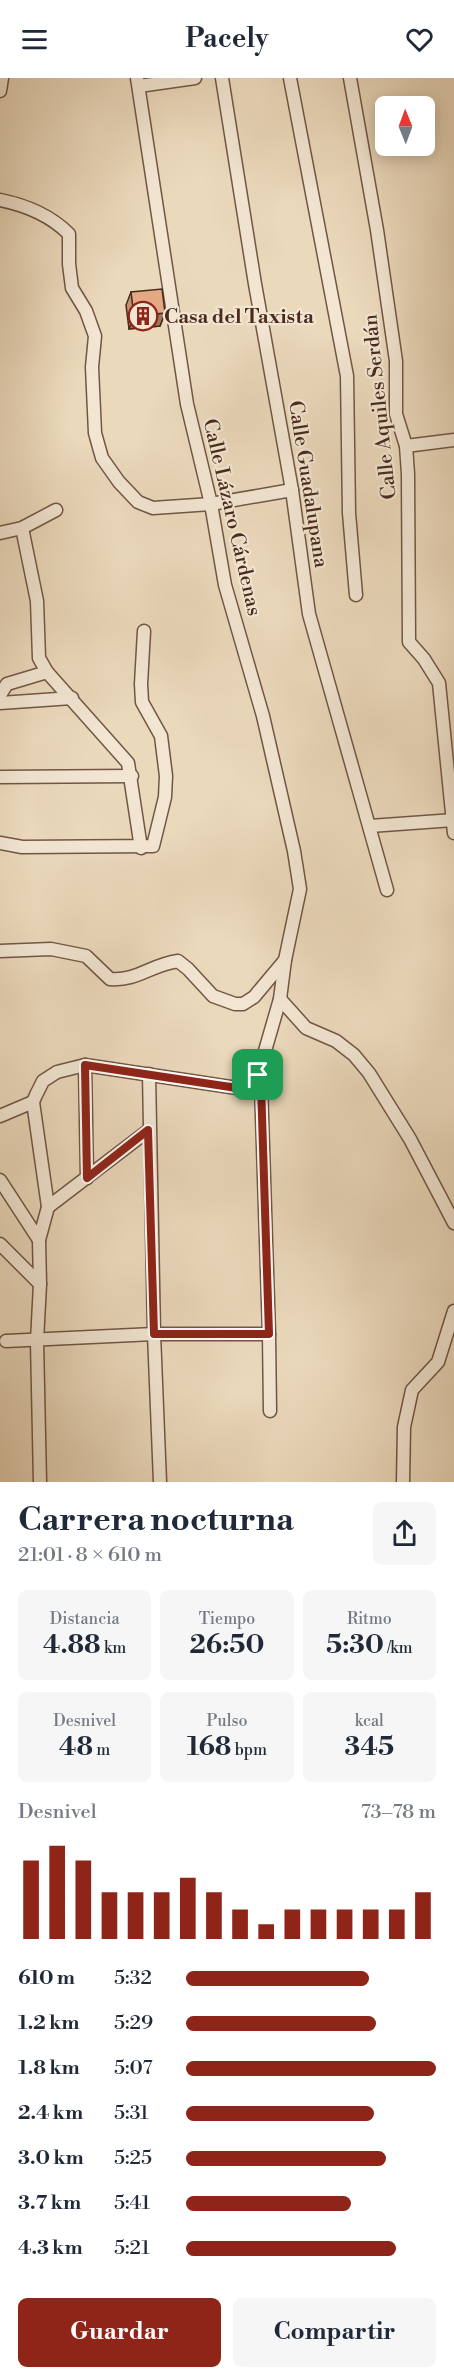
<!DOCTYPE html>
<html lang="es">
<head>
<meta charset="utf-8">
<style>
  :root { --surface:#fff; --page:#f6f6f7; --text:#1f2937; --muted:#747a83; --accent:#8f2418 }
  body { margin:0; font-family:"Libre Bodoni",serif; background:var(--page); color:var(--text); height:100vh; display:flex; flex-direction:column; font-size:22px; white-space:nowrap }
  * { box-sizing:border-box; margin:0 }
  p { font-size:20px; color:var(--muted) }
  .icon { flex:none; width:33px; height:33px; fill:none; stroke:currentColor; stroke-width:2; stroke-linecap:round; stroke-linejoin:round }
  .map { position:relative; height:1404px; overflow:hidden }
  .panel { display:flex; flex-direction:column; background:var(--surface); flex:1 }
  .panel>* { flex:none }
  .needle { width:39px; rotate:359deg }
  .buttons { position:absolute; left:375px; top:18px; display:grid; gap:12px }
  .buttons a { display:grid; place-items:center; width:60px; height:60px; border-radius:9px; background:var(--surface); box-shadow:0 3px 15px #0003; font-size:30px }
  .pin { position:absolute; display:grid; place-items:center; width:51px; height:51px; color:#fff; margin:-26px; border-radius:12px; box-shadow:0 3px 9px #0006 }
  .round { display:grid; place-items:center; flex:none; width:63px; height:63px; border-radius:9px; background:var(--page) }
  .overview { display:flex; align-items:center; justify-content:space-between; height:102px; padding:0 18px }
  h1 { font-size:33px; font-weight:700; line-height:45px }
  .stats { display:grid; grid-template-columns:repeat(3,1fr); gap:9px; height:102px; padding:6px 18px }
  .stats div { display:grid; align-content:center; border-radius:9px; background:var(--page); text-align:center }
  .stats b { font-size:26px; font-weight:700 }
  .stats small { font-size:16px; font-weight:400 }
  .stats p { font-size:16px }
  .chart { height:168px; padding:12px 18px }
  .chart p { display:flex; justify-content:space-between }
  .chart svg { width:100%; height:108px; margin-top:6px; stroke:var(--accent); stroke-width:6 }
  .button { display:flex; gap:12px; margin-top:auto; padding:12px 18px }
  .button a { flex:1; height:69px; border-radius:9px; background:var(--accent); color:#fff; font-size:24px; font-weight:700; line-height:69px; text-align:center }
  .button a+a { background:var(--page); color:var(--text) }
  ul { padding:0 18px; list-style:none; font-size:20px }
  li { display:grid; grid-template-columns:96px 72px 1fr; align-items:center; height:45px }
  li i { height:15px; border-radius:8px; background:var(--accent) }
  header { display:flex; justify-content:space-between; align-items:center; height:78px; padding:0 18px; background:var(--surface); font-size:27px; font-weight:700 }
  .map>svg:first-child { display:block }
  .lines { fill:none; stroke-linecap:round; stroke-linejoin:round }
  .minor-casing { stroke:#725645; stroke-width:15 }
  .minor { stroke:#f2e6d3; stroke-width:12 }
  .wall { fill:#c49172; stroke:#492a1d; stroke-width:1.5 }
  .shaded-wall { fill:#a0765c; stroke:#492a1d; stroke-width:1.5 }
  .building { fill:#e4a984; stroke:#492a1d; stroke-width:1.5 }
  .route-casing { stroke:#fff; stroke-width:12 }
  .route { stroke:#8f2418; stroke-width:8 }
  .labels { text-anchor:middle; stroke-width:4.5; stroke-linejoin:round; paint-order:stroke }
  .poi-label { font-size:20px; font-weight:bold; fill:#492a1d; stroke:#f2e6d3; text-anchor:start }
  .street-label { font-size:20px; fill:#492a1d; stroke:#f2e6d3 }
</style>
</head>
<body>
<header><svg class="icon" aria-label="menu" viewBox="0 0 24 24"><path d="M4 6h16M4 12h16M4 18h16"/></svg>Pacely<svg class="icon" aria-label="heart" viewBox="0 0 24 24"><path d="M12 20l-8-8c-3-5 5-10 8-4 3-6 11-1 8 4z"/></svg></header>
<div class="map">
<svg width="454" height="1404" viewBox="0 0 454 1404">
  <rect width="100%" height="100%" fill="#ebd9bc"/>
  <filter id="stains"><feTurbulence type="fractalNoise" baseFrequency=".00333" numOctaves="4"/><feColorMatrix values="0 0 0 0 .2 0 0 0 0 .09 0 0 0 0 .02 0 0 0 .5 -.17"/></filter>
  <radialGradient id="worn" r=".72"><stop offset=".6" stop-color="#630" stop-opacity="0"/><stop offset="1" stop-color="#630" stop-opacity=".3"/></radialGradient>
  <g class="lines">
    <!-- minor casing -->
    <g class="minor-casing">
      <g id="minor">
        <polyline points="137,0 187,326 211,426 225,507 263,638 294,773 300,811 285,882 280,921 258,997 261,1007 269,1256 270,1333"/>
        <polyline points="222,0 255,206 292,412 309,536 387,812"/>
        <polyline points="290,0 347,298 349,435 356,517"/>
        <polyline points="350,0 377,152 396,283 396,336 406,368 408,396 409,564 424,581 439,605 454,755"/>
        <polyline points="139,8 195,0"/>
        <polyline points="0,13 2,0"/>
        <path d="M 0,122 C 25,127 51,138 69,156 L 69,186 L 72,210 L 86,233 L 95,258 L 92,289 L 95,355 L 102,380 L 119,404 L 138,424 L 153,430 L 211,426 L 292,412"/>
        <polyline points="406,368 454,362"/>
        <polyline points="22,450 37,523 39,580 47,594"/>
        <polyline points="0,455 22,450 56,432"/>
        <polyline points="0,617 7,606 47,594 128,685 141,770"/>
        <polyline points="0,625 72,620"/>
        <polyline points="0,699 132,698"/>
        <polyline points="370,748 454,742"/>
        <polyline points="0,765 22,769 153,768 165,719 166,698 161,658 142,624 141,606 144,553"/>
        <path d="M 0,873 L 51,871 L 86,878 L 110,901 C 138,903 150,887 178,883 L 188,891 L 213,918 L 235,926 L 243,926 L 254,919 L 285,882"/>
        <polyline points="280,921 306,950 336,963 354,977 369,995 410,1061 454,1145"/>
        <polyline points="85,987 87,1100"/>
        <polyline points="149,996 154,1256 160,1404"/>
        <polyline points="0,1038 33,1024"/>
        <polyline points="0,1102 39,1162"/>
        <polyline points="48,1129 149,1052"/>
        <polyline points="0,1166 40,1206"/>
        <polyline points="6,1263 154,1256 269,1256"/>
        <polyline points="40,1404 37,1263 40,1206 39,1162 48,1129 33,1024 36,1017 43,1003 57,994 85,987 237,1010 250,1008 258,997"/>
        <polyline points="403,1404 404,1349 412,1312 438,1284 454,1233"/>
      </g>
    </g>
    <!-- minor -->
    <use href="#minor" class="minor"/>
  </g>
  <!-- wall -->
  <polygon class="wall" points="131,214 165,235 160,248 129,251 126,227"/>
  <!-- shaded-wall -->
  <polygon class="shaded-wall" points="165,235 160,248 129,251 134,238"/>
  <!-- building -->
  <polygon class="building" points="162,211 165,235 134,238 131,214"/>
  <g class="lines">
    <!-- route casing -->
    <g class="route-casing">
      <polygon id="route" points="85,987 237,1010 250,1008 258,997 261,1007 269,1256 154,1256 148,1052 87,1100"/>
    </g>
    <!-- route -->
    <use href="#route" class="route"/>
  </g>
  <!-- icons -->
  <defs>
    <g id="building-ring" transform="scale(1.5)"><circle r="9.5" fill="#f2e6d3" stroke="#8f2418" stroke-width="1.5"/><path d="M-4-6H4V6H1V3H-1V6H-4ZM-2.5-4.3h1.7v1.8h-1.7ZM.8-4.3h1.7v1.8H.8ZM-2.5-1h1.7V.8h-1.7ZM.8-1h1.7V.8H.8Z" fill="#8f2418"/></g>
  </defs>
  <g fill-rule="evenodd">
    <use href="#building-ring" x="143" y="238"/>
  </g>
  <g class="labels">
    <!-- poi labels -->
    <g class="poi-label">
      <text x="164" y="245">Casa del Taxista</text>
    </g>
    <!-- street labels -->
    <g class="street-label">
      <text transform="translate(379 329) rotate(-96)" y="7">Calle Aquiles Serdán</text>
      <text transform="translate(309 406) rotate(81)" y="7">Calle Guadalupana</text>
      <text transform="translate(233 439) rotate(77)" y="7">Calle Lázaro Cárdenas</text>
    </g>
  </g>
  <rect width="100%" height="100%" filter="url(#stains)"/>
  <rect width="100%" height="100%" fill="url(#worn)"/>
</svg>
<div class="buttons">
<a><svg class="needle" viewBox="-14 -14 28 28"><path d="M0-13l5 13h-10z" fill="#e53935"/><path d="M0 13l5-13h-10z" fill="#747a83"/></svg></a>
</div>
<div class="pin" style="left:258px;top:997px;background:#1e9e55"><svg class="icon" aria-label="arrive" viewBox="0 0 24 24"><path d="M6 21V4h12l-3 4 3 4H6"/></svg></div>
</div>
<section class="panel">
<div class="overview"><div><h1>Carrera nocturna</h1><p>21:01 · 8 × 610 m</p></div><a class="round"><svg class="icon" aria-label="share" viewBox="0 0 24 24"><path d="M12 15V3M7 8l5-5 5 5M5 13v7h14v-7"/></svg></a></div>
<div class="stats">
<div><p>Distancia</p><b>4.88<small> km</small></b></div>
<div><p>Tiempo</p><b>26:50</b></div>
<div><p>Ritmo</p><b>5:30<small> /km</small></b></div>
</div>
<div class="stats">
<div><p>Desnivel</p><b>48<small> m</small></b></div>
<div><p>Pulso</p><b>168<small> bpm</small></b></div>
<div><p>kcal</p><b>345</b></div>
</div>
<div class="chart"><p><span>Desnivel</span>73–78 m</p>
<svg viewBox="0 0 160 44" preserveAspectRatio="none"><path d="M5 44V12M15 44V6M25 44V12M35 44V25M45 44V25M55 44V25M65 44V19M75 44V25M85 44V32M95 44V38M105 44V32M115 44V32M125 44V32M135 44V32M145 44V32M155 44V25"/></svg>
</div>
<ul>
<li><b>610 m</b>5:32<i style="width:73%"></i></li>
<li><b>1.2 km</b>5:29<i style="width:76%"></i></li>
<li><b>1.8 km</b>5:07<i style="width:100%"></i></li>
<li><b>2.4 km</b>5:31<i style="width:75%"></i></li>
<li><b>3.0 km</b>5:25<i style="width:80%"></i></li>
<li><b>3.7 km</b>5:41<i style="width:66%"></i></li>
<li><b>4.3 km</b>5:21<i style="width:84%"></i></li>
</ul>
<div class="button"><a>Guardar</a><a>Compartir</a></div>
</section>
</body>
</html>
